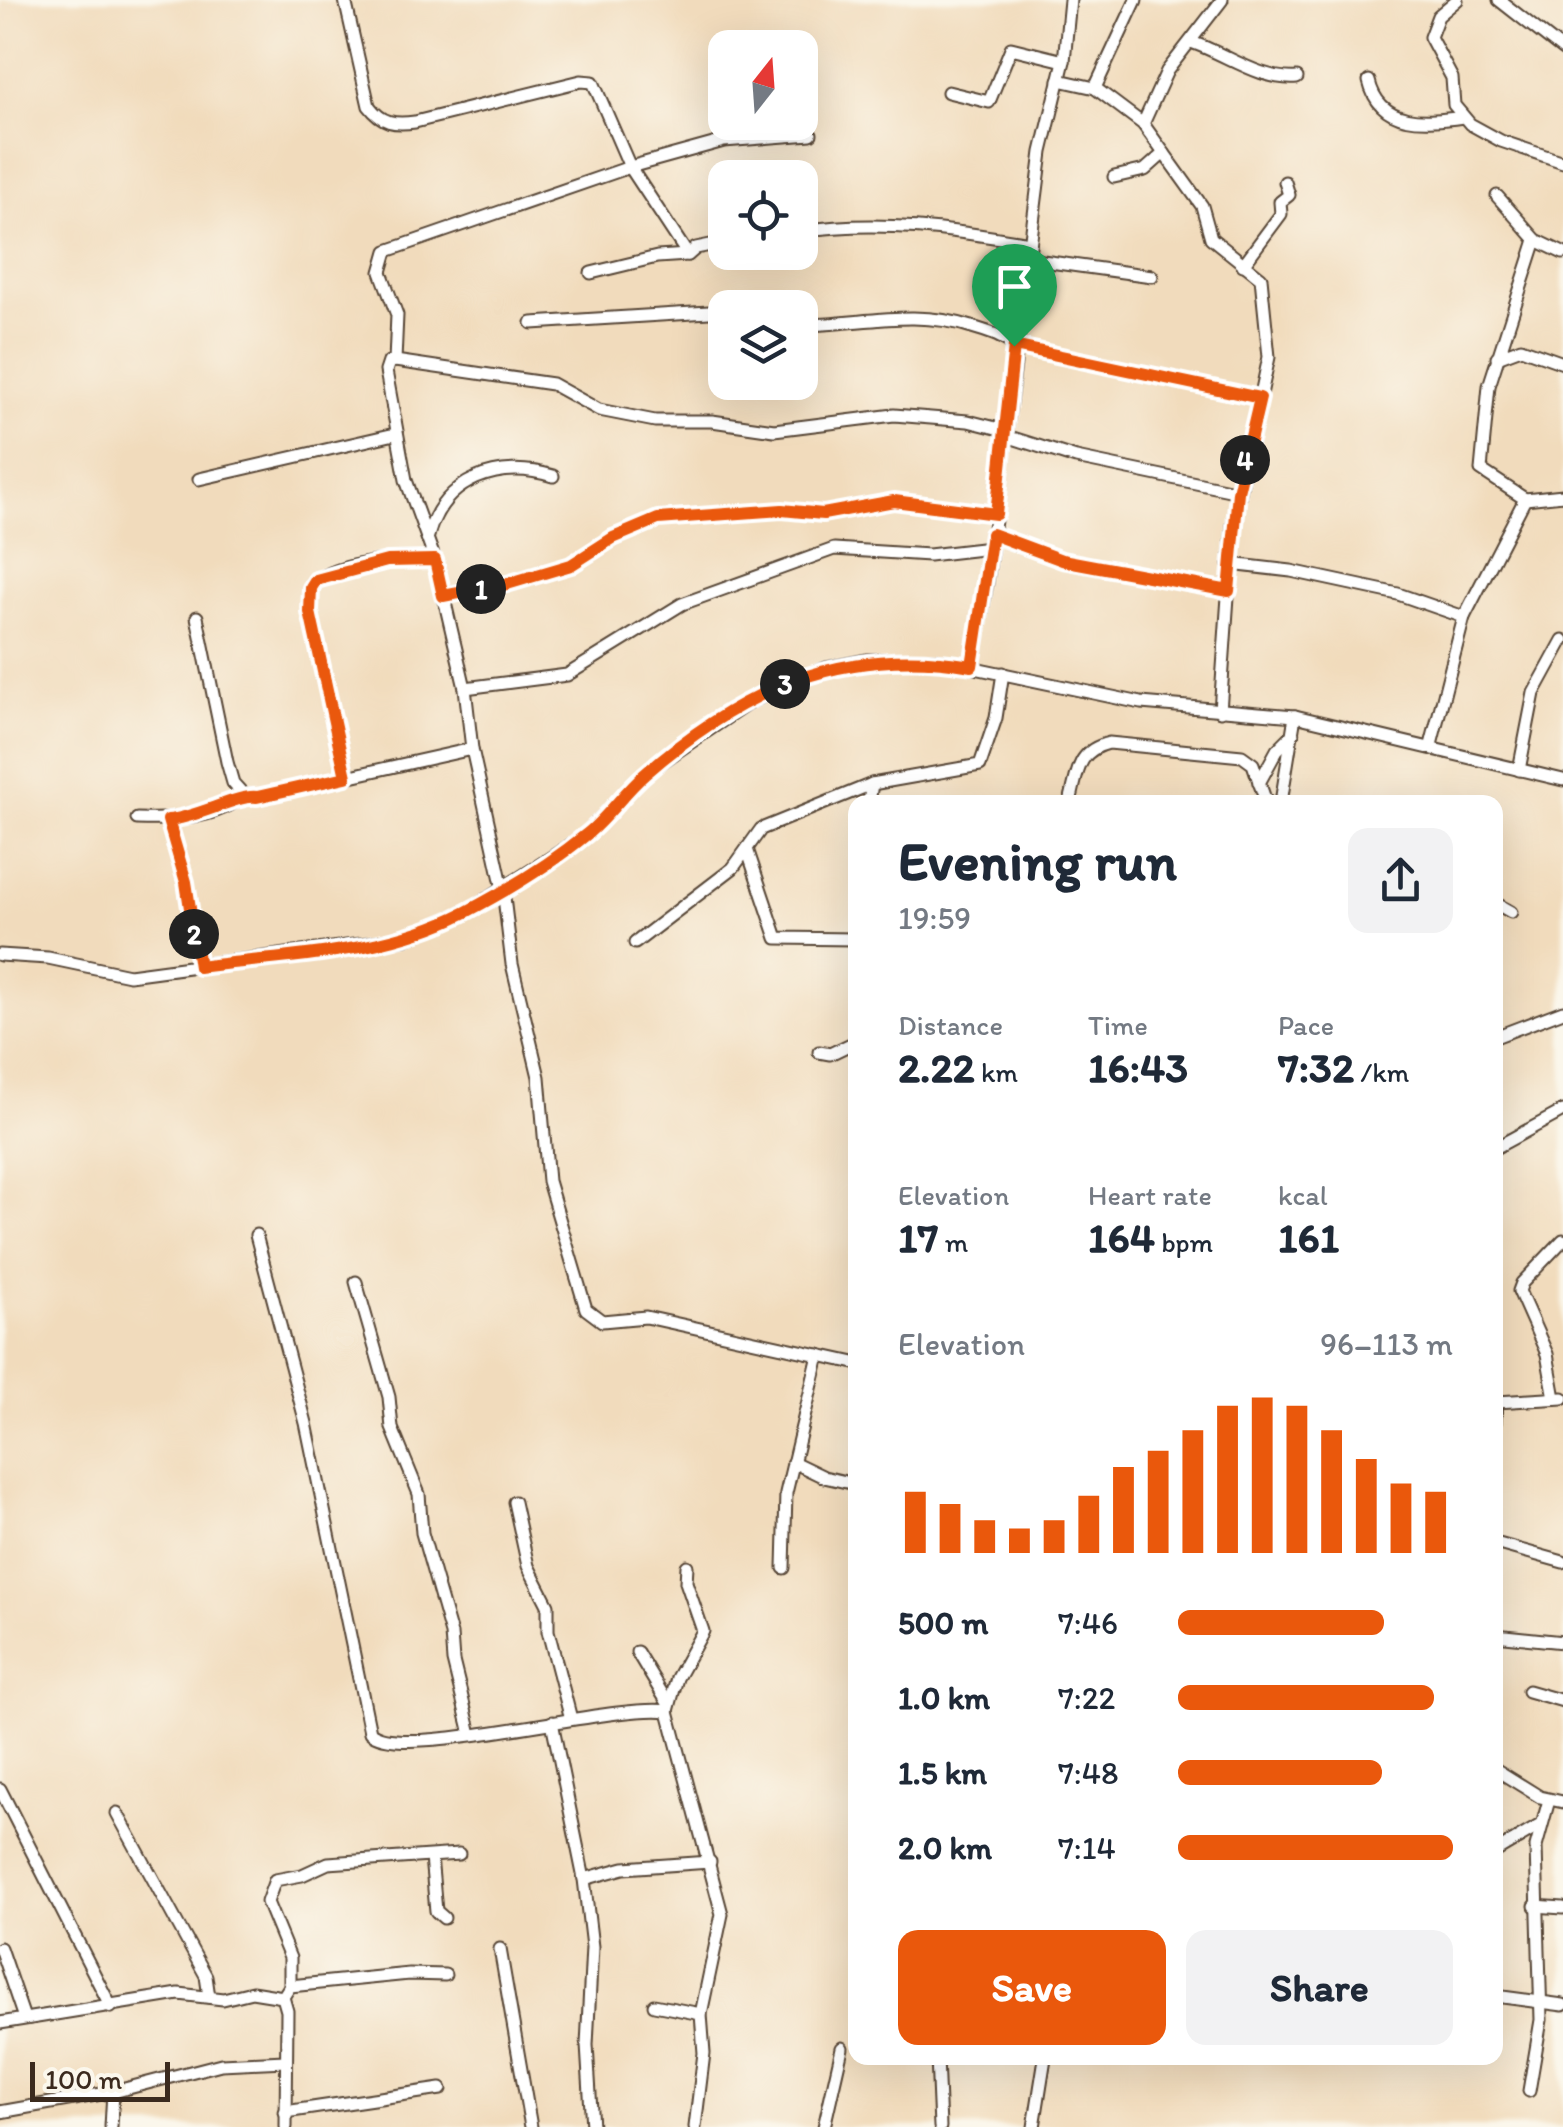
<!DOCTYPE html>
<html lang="en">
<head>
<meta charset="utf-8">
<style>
  :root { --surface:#fff; --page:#f2f2f3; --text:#1f2937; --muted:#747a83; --accent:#ea580c }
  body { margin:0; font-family:Itim,sans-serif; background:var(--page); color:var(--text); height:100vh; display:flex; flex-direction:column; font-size:38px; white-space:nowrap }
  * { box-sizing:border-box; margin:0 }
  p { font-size:32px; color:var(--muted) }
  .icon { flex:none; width:55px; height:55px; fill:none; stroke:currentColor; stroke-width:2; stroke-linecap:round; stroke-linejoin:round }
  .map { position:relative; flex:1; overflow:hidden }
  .side { position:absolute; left:848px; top:795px; width:655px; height:1270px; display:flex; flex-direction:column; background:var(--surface); border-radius:20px; box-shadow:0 10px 40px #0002 }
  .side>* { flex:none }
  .needle { width:65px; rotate:17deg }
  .tools { position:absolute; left:708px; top:30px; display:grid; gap:20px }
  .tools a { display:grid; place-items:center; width:110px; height:110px; border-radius:20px; background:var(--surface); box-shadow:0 10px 40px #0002; font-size:50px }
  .scale { position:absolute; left:30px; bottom:25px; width:140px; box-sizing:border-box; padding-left:10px; border:5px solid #3b2a1e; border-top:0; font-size:28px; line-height:35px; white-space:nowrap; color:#3b2a1e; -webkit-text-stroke:8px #fbf7ec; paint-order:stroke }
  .pin { position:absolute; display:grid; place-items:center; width:85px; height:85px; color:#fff; margin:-102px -42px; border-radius:50% 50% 50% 0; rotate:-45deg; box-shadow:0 0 10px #0007 }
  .pin .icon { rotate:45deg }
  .km { position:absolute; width:50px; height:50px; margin:-25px; border-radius:50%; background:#222; color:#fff; font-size:28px; line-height:50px; text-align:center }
  .round { display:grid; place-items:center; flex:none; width:105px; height:105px; border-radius:20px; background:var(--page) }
  .overview { display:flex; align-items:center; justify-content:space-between; height:170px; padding:0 50px }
  h1 { font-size:55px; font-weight:800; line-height:75px }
  .metrics { display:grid; grid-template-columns:repeat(3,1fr); gap:15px; height:170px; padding:10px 50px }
  .metrics div { display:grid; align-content:center }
  .metrics b { font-size:42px; font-weight:800 }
  .metrics small { font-size:28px; font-weight:400 }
  .metrics p { font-size:28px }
  .chart { height:280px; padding:20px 50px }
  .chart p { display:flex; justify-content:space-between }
  .chart svg { width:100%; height:180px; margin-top:10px; stroke:var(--accent); stroke-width:6 }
  .cta { display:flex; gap:20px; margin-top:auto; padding:20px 50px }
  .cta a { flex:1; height:115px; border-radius:20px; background:var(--accent); color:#fff; font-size:40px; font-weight:800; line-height:115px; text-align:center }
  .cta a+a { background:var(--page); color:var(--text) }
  ul { padding:0 50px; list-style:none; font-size:32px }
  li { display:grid; grid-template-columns:160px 120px 1fr; align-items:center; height:75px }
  li i { height:25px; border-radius:12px; background:var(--accent) }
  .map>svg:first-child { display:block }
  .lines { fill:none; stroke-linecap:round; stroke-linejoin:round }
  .minor-casing { stroke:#564536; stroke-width:15 }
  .minor { stroke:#fff; stroke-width:11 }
  .route-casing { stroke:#fff; stroke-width:20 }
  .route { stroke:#ea580c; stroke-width:12 }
</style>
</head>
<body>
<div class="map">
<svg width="1563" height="2127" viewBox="0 0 1563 2127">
  <rect width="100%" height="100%" fill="#fbf7ec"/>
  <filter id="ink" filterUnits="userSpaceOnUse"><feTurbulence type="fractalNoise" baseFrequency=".01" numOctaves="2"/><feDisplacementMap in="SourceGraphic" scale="20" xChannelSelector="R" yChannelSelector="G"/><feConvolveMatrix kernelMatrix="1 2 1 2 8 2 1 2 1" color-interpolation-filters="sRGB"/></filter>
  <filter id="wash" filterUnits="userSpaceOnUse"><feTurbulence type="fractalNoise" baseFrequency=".0048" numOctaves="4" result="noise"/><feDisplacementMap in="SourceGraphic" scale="40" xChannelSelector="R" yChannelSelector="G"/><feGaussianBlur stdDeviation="2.25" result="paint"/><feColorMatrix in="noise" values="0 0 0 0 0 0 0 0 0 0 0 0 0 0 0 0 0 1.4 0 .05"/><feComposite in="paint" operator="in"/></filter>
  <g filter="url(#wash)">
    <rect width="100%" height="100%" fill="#f1dbbc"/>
  </g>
  <g filter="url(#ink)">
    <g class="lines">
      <!-- minor casing -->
      <g class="minor-casing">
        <g id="minor">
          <path d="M 345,0 L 369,106 C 382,123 394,125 415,122 L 581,81 L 593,82 L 630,167 L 688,255"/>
          <polyline points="1457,0 1438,16 1430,37 1452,78 1454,105 1470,124 1501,141 1563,162"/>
          <polyline points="1499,0 1563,50"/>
          <path d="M 1191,42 C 1225,53 1260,81 1297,78"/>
          <polyline points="1059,80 1095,88 1143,124 1202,206 1211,238 1261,278 1269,357 1233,525 1220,711"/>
          <path d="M 1369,81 C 1380,128 1427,122 1463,117"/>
          <polyline points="1095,88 1136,0"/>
          <polyline points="948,92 989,102 1011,48 1064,61"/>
          <polyline points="1143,124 1167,71 1222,0"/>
          <polyline points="811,134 724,141 630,167 387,251 381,272 397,315 395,361 389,362 386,371 406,480 435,560 465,688 472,749 503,889 512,964 539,1077 548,1181 586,1309 602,1321 646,1317 855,1363"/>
          <polyline points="1114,177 1145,170 1164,153"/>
          <polyline points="1497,196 1536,240 1563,253"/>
          <path d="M 800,231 C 880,219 952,230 1030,243"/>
          <polyline points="1536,240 1489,386 1481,470 1525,499 1563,495"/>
          <polyline points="1028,259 1152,276"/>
          <polyline points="1243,265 1281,214 1280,202 1289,195 1285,182"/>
          <polyline points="591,273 657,257 688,255 696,248 725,242"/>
          <polyline points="532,323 725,311"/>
          <path d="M 800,325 C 861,325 911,308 972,327 C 988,332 1001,335 1014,346 L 1260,398"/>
          <polyline points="1497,357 1521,348 1563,363"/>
          <polyline points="395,361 552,384 599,410 655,421 712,421 774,430 894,415 968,421 1004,430"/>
          <polyline points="1003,435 1076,458 1239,492"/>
          <polyline points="199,479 395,434"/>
          <polyline points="991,535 1062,560 1229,591"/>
          <path d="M 428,536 C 443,479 499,459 553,476"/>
          <polyline points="1230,564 1291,571 1398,594 1464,617"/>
          <polyline points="443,596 507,584 571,565 613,538 658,519 782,510 823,514 894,501 995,514"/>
          <polyline points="197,617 227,762 233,783 244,795"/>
          <polyline points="972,666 987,583 1042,152 1064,61 1070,0"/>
          <polyline points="465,688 567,675 682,604 834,549 929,555 990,548"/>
          <polyline points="1431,745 1464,617 1525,499"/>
          <polyline points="1519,770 1534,693 1563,640"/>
          <path d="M 346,777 L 310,613 L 311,587 C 331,561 404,558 435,560"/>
          <polyline points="1259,783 1277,750 1293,734"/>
          <polyline points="869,802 872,784"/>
          <path d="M 1070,802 C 1078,773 1076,751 1109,743 L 1242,756 L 1253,764 L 1266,802"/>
          <polyline points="1281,802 1295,716"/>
          <path d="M 137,819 C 173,820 216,820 244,795 L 257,797 L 472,749"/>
          <polyline points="168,819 186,882 199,967"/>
          <polyline points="748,852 777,938 855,939"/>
          <polyline points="1495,903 1511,912"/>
          <polyline points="635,943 733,868 761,829 872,784 980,765 996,718 1003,673"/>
          <polyline points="0,955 48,958 129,975 406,938 469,910 583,837 647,772 750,702 826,668 866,660 937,660 1141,703 1295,716 1563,780"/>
          <polyline points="1495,1037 1563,1011"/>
          <polyline points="819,1052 830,1054 855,1042"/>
          <polyline points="1495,1148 1563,1111"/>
          <path d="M 256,1235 L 306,1423 L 370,1732 C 401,1762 610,1703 668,1711"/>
          <polyline points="356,1282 389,1397 392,1428 419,1494 422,1533 451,1634 453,1661 471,1734"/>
          <polyline points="1555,1398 1547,1354 1519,1291 1522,1283 1563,1240"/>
          <polyline points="1497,1402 1563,1398"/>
          <polyline points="1495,1423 1496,1399"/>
          <polyline points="793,1462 824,1477 855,1484"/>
          <polyline points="514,1502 528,1566 548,1605 548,1631 571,1719"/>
          <polyline points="1495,1543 1563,1562"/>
          <polyline points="687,1566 686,1582 703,1631 677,1678 668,1711 722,1914 701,2014 704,2053 695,2127"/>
          <polyline points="784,1568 786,1493 819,1355"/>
          <polyline points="1495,1635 1563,1642"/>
          <polyline points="637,1652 669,1705"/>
          <polyline points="1528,1691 1563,1701"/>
          <polyline points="552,1722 584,1879"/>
          <polyline points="1495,1769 1540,1797 1563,1802"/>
          <polyline points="0,1789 111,2007"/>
          <polyline points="117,1813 206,1976 209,1997"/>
          <polyline points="1495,1852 1539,1826"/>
          <polyline points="431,1857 436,1911 444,1918"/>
          <polyline points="1535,1906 1563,1908"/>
          <polyline points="0,1948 24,2018"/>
          <polyline points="500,1949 531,2127"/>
          <polyline points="290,1986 409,1974 445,1975"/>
          <polyline points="1495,1996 1563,2005"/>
          <polyline points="283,1997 290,1986 290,1958 267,1902 275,1880 302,1875 328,1863 459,1854"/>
          <polyline points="654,2005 701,2014"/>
          <polyline points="0,2023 179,1994 223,1999 252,1992 283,1997 287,2011 286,2127"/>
          <polyline points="937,2058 940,2127"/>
          <polyline points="1529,2091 1541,2020 1536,1847 1549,1800"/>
          <polyline points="0,2112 113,2092 221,2064 285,2061"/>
          <polyline points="285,2112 441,2089"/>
          <polyline points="111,2127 113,2092"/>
          <polyline points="592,2127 587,2045 592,1947 584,1879 624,1868 710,1862"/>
          <polyline points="824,2127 842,2048"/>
          <polyline points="1034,2127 1045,2058"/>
        </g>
      </g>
      <!-- minor -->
      <use href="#minor" class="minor"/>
    </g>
  </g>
  <g class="lines" filter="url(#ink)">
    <!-- route casing -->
    <g class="route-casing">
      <path id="route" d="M 1014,346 L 1260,398 L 1238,492 L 1229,591 L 1062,560 L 992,534 L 972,666 C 843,644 742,689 645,774 C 624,792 609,816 587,834 C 552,863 506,891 466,912 C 383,955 290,955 199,967 L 186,882 L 168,820 C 197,818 238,794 257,797 L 346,777 L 310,612 L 311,588 L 316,580 L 387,561 L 435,560 L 443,596 L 507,584 L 571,565 L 613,538 L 658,519 L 782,510 L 823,514 L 894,501 L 996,514 Z"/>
    </g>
    <!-- route -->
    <use href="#route" class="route"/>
  </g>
</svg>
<div class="tools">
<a><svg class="needle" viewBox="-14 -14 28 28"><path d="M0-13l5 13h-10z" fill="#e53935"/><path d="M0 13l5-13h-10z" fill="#747a83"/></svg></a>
<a><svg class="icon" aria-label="locate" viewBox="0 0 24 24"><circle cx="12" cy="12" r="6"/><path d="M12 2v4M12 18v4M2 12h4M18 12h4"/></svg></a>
<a><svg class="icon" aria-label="layers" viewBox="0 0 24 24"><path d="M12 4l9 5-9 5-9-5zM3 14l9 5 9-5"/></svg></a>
</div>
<div class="scale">100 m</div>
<div class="pin" style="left:1014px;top:346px;background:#1e9e55"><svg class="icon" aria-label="arrive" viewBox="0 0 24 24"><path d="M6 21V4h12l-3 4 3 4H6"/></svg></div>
<b class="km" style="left:481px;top:589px">1</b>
<b class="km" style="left:194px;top:934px">2</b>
<b class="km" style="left:785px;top:684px">3</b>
<b class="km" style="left:1245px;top:460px">4</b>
<section class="side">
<div class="overview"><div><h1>Evening run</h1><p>19:59</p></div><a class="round"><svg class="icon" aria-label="share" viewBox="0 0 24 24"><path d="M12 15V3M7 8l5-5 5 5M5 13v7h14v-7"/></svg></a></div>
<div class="metrics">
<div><p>Distance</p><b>2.22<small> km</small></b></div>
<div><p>Time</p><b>16:43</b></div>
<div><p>Pace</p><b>7:32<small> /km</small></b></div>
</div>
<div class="metrics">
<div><p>Elevation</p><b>17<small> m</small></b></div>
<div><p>Heart rate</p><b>164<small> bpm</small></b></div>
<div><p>kcal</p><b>161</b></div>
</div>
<div class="chart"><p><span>Elevation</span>96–113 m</p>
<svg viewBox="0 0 160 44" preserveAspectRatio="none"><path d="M5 44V29M15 44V32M25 44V36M35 44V38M45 44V36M55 44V30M65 44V23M75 44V19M85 44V14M95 44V8M105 44V6M115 44V8M125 44V14M135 44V21M145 44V27M155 44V29"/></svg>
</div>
<ul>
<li><b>500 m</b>7:46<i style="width:75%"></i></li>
<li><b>1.0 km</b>7:22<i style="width:93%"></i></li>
<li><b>1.5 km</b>7:48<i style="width:74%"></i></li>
<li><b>2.0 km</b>7:14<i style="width:100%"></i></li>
</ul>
<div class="cta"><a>Save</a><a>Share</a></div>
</section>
</div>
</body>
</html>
